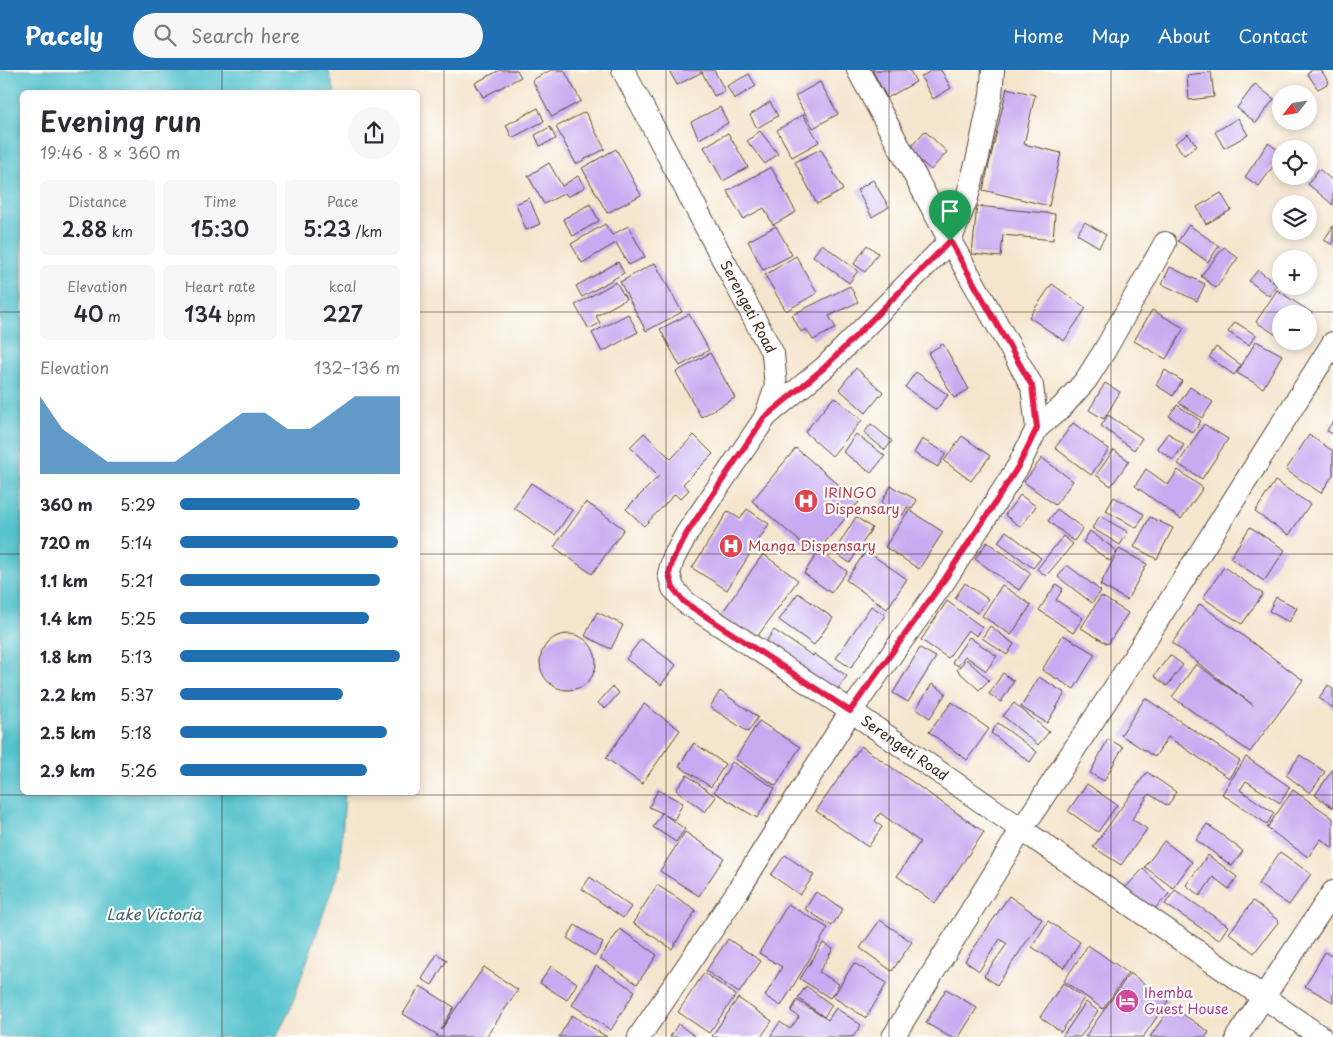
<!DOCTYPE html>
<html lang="en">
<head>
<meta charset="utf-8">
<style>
  :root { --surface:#fff; --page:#f7f7f7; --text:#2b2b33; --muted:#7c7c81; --accent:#1f6fb2 }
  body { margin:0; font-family:"Playpen Sans",sans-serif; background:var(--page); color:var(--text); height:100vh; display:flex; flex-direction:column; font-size:19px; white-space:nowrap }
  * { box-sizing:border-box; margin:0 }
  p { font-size:16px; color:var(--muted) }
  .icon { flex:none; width:28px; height:28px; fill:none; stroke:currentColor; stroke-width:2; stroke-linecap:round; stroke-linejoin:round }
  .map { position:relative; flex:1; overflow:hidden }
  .side { position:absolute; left:20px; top:20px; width:400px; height:705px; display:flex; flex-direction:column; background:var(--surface); border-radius:8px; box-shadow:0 2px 8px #0003 }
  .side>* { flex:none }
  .needle { width:32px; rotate:240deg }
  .buttons { position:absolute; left:1272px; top:15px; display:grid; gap:10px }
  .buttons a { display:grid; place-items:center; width:45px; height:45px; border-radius:50%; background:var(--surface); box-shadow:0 2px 8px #0003; font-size:25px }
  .pin { position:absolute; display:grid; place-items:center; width:42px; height:42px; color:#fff; margin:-51px -21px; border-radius:50% 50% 50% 0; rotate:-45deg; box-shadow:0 0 5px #0007 }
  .pin .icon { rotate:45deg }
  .round { display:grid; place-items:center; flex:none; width:52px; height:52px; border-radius:26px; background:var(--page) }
  .overview { display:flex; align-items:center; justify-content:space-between; height:85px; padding:0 20px }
  h1 { font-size:28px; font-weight:600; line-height:38px }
  .figures { display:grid; grid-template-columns:repeat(3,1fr); gap:8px; height:85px; padding:5px 20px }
  .figures div { display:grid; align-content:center; border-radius:8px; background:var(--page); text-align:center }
  .figures b { font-size:21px; font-weight:600 }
  .figures small { font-size:14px; font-weight:400 }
  .figures p { font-size:14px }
  .chart { height:140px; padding:10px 20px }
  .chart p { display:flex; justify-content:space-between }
  .chart svg { width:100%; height:90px; margin-top:5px; fill:var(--accent); opacity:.7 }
  ul { padding:0 20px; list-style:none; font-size:16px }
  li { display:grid; grid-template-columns:80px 60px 1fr; align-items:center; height:38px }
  li i { height:12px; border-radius:6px; background:var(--accent) }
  header { display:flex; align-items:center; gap:30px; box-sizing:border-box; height:70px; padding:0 25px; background:var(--accent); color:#fff }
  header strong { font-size:24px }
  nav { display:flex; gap:28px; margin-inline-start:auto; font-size:18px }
  .search { width:350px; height:45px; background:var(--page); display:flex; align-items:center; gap:12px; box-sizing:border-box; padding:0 18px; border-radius:28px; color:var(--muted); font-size:19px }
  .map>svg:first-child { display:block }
  .water { fill:#56c3cd; stroke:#487676 }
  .building { fill:#c7aaf0 }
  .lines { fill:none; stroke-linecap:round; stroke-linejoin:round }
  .minor-casing { stroke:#574638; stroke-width:24 }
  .minor { stroke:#fff; stroke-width:22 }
  .route-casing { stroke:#fff; stroke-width:10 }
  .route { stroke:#e11d48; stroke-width:6 }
  .grid { fill:none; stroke:#3b2a1e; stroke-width:1; stroke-opacity:0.55 }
  .labels { text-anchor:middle; stroke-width:4.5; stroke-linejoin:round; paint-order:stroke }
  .street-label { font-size:14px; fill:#3b2a1e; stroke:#fff }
  .health-label { font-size:14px; fill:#be3a42; stroke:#fff; text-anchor:start }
  .hotel-label { font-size:14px; fill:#b23c85; stroke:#fff; text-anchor:start }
  .water-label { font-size:15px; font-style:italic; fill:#44605b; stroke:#fff }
</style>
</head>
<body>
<header>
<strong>Pacely</strong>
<div class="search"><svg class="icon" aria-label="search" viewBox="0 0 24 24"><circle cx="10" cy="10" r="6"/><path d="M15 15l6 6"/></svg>Search here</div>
<nav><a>Home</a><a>Map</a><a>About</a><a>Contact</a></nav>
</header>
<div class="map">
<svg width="1333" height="967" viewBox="0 0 1333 967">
  <rect width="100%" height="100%" fill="#fff"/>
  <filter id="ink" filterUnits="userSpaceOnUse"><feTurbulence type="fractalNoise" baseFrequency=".02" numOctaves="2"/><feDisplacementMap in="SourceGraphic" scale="10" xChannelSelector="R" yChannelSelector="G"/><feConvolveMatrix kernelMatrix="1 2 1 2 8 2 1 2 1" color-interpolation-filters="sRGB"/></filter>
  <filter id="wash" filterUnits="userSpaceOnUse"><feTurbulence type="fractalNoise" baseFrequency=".0096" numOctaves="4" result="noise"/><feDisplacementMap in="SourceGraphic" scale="20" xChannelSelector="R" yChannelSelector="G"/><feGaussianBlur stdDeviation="1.12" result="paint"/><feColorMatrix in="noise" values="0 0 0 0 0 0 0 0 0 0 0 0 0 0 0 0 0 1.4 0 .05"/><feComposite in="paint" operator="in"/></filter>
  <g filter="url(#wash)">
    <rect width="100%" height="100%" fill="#f4e5cd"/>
    <!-- water -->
    <polygon class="water" points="0,0 328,0 335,22 22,22 22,722 345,723 340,796 290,940 276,967 0,967"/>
    <g id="blocks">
      <!-- building -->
      <g class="building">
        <polygon points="500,0 517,0 521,7 483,27 475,13"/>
        <polygon points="551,0 564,0 581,31 552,47 532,10"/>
        <polygon points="669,0 714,0 725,21 714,26 702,2 677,15"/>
        <polygon points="872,0 910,0 916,12 887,28"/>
        <polygon points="932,0 941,0 951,18 933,29 921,7"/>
        <polygon points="1312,0 1321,0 1329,13 1318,19 1307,3"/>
        <polygon points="1211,2 1214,27 1189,30 1187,5"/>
        <polygon points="749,4 756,16 734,29 727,16"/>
        <polygon points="820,12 838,44 813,58 795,26"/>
        <polygon points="1255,14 1274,29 1256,53 1237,38"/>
        <polygon points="1007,18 1035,25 1024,74 1061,83 1049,136 983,120"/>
        <polygon points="770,32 778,46 757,58 750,45"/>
        <polygon points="720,37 728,53 699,69 691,52"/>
        <polygon points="538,38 544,51 512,68 506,55"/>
        <polygon points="585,42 605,79 576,94 556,57"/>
        <polygon points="803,45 819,72 792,87 777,60"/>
        <polygon points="1238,48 1248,65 1224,78 1215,62"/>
        <polygon points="550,57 556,69 540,76 535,65"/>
        <polygon points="760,61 778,84 765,94 747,71"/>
        <polygon points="925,61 947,82 931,100 908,80"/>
        <polygon points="728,63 748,97 723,111 704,77"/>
        <polygon points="1188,64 1197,76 1184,85 1175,73"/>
        <polygon points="1268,73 1281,82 1281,100 1274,95 1259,116 1245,107"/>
        <polygon points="616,79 641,125 607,143 582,98"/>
        <polygon points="821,79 843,120 817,134 795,92"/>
        <polygon points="549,93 562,116 578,106 585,117 568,127 565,123 544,134 528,106"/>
        <polygon points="771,97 796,142 773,155 764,138 743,149 727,121"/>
        <polygon points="1319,99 1333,111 1333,135 1308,114"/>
        <polygon points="873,110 889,137 872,147 857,120"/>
        <polygon points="1221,123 1231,140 1206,154 1197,137"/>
        <polygon points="529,128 540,154 526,160 516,134"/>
        <polygon points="590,134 599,151 573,166 563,149"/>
        <polygon points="977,136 1055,144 1053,170 1003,165 1001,187 972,184"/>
        <polygon points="1085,152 1106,165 1099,177 1077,164"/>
        <polygon points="605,154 612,165 628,156 645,187 629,195 616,173 582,193 571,174"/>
        <polygon points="1189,155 1219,176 1208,192 1178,171"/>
        <polygon points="776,156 792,185 763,200 748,171"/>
        <polygon points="1333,156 1333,175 1324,170"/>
        <polygon points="822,174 858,201 849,213 813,186"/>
        <polygon points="867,175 878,183 865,202 854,194"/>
        <polygon points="1224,177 1238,188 1216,218 1201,206"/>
        <polygon points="796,186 817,223 786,241 765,205"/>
        <polygon points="618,192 624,203 582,227 576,216"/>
        <polygon points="655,193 682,242 646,261 620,212"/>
        <polygon points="1170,197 1205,214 1197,231 1162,214"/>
        <polygon points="1258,200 1277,215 1269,226 1249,211"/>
        <polygon points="616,212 626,229 596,246 600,253 589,259 575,235"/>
        <polygon points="1052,214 1086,238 1064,271 1029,247"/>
        <polygon points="850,216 858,232 829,246 836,258 813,270 806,259 801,262 792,245"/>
        <polygon points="1277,220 1312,243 1309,247 1309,244 1281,244 1281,268 1256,252"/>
        <polygon points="1152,240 1184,258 1166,289 1134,271"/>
        <polygon points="628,244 638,262 602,282 592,263"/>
        <polygon points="689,244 709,280 680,296 660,259"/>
        <polygon points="1235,252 1256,265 1249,275 1228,262"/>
        <polygon points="1256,271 1282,285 1263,318 1237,303"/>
        <polygon points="943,274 969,319 954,328 928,283"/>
        <polygon points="1216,277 1241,295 1234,305 1209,287"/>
        <polygon points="710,283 735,328 701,347 676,302"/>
        <polygon points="856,298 883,322 866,343 839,319"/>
        <polygon points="1165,300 1182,311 1173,326 1156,315"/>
        <polygon points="916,302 948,325 936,340 905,317"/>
        <polygon points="1105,313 1120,322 1104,349 1089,340"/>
        <polygon points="1190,317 1213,332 1202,348 1179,333"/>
        <polygon points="834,327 862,350 832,386 805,362"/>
        <polygon points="1177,335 1201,351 1193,363 1169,346"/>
        <polygon points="1108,345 1142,368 1134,380 1101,356"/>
        <polygon points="1333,351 1333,364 1327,361"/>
        <polygon points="1073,353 1109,379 1091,405 1055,378"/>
        <polygon points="871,354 892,371 885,380 864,363"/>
        <polygon points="1204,354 1228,369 1202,409 1178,394"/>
        <polygon points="644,363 671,389 694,365 713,384 683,414 689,420 680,429 675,424 644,456 626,439 659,406 630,377"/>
        <polygon points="1168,363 1184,375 1173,390 1157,378"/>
        <polygon points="856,364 885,386 871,403 843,382"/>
        <polygon points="1309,365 1333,381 1333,405 1321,423 1286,400"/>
        <polygon points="962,366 990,386 971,411 944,391"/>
        <polygon points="922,369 946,383 938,397 914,383"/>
        <polygon points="796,378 859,432 815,484 752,431"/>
        <polygon points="1114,380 1129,391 1111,416 1096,405"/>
        <polygon points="1042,388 1073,411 1055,435 1024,412"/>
        <polygon points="1146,399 1168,415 1178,400 1203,418 1181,449 1135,416"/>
        <polygon points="1275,411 1310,434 1289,465 1255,442"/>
        <polygon points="531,413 572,440 555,465 514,438"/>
        <polygon points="891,416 917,430 912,439 907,437 903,445 881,433"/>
        <polygon points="1020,425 1036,436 1021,457 1005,445"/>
        <polygon points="1114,427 1144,444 1137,458 1106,441"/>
        <polygon points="586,432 624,459 592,504 554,477"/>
        <polygon points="747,439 769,454 727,520 692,498 728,441 740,449"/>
        <polygon points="1057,439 1083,458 1074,471 1048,451"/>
        <polygon points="909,440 943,462 919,499 885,477"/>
        <polygon points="1100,446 1128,462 1120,475 1092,458"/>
        <polygon points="856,447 872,458 850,493 834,482"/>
        <polygon points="1150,447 1173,458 1157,489 1134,477"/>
        <polygon points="1250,457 1285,480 1264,511 1230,488"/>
        <polygon points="1006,461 1041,488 1033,498 998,472"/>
        <polygon points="1090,461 1117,481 1110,491 1083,472"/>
        <polygon points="1063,466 1073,474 1046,506 1037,499"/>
        <polygon points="987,472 1031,503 1019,520 975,489"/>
        <polygon points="1119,479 1147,494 1127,530 1100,515"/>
        <polygon points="819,481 847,501 831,523 804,503"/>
        <polygon points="866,481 907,509 887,539 846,510"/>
        <polygon points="763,484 798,510 752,574 717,550"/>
        <polygon points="1067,495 1101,521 1092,533 1058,507"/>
        <polygon points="1224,497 1263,524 1242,554 1203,528"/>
        <polygon points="965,513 988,529 977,543 955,528"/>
        <polygon points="1056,514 1063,519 1056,530 1083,548 1073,563 1039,540"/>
        <polygon points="1002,515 1031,535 1011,565 982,546"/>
        <polygon points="798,523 833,548 814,575 779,550"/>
        <polygon points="1101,526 1128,543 1108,574 1081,558"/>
        <polygon points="1276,527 1297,538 1289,552 1269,541"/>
        <polygon points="947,531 982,557 977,566 968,560 948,588 921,570"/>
        <polygon points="1200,534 1303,610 1250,682 1172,627 1196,594 1253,635 1172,573"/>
        <polygon points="871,536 885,545 851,598 836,588"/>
        <polygon points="597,542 623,555 611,579 585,566"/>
        <polygon points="990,556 1014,574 1007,585 982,568"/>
        <polygon points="774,560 813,586 814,584 847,606 830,630 759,582"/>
        <circle cx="568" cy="592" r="28"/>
        <polygon points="1063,565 1095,584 1074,619 1042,600"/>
        <polygon points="969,567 997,586 986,601 965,586 958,596 952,592"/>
        <polygon points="641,569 676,595 661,615 626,589"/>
        <polygon points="920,578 936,587 908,632 893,623"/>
        <polygon points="1170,585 1183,595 1167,616 1154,606"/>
        <polygon points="966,589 989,610 979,620 957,600"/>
        <polygon points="1003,603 1014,611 1001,632 989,624"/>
        <polygon points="1039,607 1065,623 1047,653 1021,637"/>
        <polygon points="932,614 946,623 930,648 916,639"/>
        <polygon points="1328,615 1333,619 1333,638 1319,628"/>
        <polygon points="612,617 619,623 605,639 598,633"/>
        <polygon points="720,621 758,647 748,662 710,637"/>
        <polygon points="1145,628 1240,691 1229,708 1168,667 1155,687 1121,665"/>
        <polygon points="952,632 989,659 967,690 929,662"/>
        <polygon points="1014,633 1049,662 1038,675 1003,646"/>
        <polygon points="644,634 680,660 642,714 606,688"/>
        <polygon points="759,651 800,677 776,716 735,689"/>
        <polygon points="998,653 1037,682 1030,692 991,663"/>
        <polygon points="1108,669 1123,677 1104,711 1090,703"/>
        <polygon points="694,673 725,694 711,717 679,696"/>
        <polygon points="861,676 984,762 935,833 897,806 920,772 880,743 875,751 882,757 868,777 816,741"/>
        <polygon points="1300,685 1325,702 1310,723 1286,705"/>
        <polygon points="1246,687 1290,717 1280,733 1246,711 1240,720 1274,743 1267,754 1222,724"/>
        <polygon points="732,692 775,718 757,748 714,722"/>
        <polygon points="1333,699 1333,738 1315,725"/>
        <polygon points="1147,702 1176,722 1168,736 1149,724 1132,749 1147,759 1121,795 1093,777"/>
        <polygon points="687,705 716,727 705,742 676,720"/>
        <polygon points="1087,714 1117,735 1098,762 1068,741"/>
        <polygon points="658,720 683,733 674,750 665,745 685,759 676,772 653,757 662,743 649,737"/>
        <polygon points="1293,720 1333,748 1333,778 1321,769 1308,787 1267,758"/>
        <polygon points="1207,754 1243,781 1232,796 1196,770"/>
        <polygon points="685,762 724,788 699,826 660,801"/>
        <polygon points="1164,771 1192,792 1173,818 1145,797"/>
        <polygon points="1280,782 1311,804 1289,835 1258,814"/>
        <polygon points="785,785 814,805 800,825 771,805"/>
        <polygon points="1208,785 1237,807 1229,819 1213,807 1200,826 1186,815"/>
        <polygon points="1143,799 1169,824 1147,847 1121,822"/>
        <polygon points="590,807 631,837 623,848 582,819"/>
        <polygon points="657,815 696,840 672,879 633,853"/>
        <polygon points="1175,820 1228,856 1219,870 1165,834"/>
        <polygon points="816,822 843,839 832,856 805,839"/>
        <polygon points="1009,826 1042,849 997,915 984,906 1007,874 1000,869 979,901 965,891"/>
        <polygon points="1253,831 1279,851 1254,883 1229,863"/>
        <polygon points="788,834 828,858 781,936 765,926 782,897 759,883"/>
        <polygon points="880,850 912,872 892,901 860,878"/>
        <polygon points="1048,851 1080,872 1064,898 1032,877"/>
        <polygon points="575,855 603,873 595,886 567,868"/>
        <polygon points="620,859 657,885 637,914 600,888"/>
        <polygon points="728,869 761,891 739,923 706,901"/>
        <polygon points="823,873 833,879 819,902 839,914 830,928 800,909"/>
        <polygon points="1088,875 1128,903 1103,939 1064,911"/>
        <polygon points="1325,882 1333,887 1333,932 1305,916"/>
        <polygon points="437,884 447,890 432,915 422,909"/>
        <polygon points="854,893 887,913 866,948 833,927"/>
        <polygon points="551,896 577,913 567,930 540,913"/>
        <polygon points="596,896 635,921 611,960 572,935"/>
        <polygon points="484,897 518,920 486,967 438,967 436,966 438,965 403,944 420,916 454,937 441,960"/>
        <polygon points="704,903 736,925 709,963 678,942"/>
        <polygon points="1130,903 1168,931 1143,967 1085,967"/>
        <polygon points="1063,913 1084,928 1061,962 1040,947"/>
        <polygon points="806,916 832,935 824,947 798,928"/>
        <polygon points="946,919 977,938 959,967 950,967 926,953"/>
        <polygon points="738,928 772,951 761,967 713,967 712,966"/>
        <polygon points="797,930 828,950 836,938 861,955 853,967 770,967 780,952 790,959 799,947 791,941"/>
        <polygon points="1086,932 1098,941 1080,967 1062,967"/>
        <polygon points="1171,936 1209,962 1206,967 1150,967"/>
        <polygon points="572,945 607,967 559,967"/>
        <polygon points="678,954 696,967 670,967"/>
      </g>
    </g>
  </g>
  <g filter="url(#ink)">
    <use href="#blocks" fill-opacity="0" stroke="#574638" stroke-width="1"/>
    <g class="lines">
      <!-- minor casing -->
      <g class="minor-casing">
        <g id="minor">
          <path id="s1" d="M 623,0 L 773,284 L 776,317 L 765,348 L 687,463 L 673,489 L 669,504 L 673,518 L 685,532 L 851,641 L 1321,967"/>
          <polyline points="765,347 825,297 950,171 966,131 978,87 991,25 993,0"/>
          <polyline points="1037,358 1062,337 1086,310 1105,280 1165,173"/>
          <polyline points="639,967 736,824 851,641 943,513 986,447 1019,395 1037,358 1032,316 950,171 858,0"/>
          <polyline points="893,967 1022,759 1123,605 1333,273"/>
          <polyline points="1237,967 1333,822"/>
        </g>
      </g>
      <!-- minor -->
      <use href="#minor" class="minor"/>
    </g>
  </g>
  <g class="lines" filter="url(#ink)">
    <!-- route casing -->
    <g class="route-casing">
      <polygon id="route" points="950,171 1032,316 1037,358 1019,395 986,447 942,513 850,641 684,532 673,518 669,504 673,489 687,463 764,348 825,297"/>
    </g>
    <!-- route -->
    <use href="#route" class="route"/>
  </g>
  <!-- grid -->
  <path class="grid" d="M 222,0 L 222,22M 444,0 L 444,967M 666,0 L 666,967M 889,0 L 889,967M 1111,0 L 1111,967M 0,242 L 22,242M 418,242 L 1333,242M 0,484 L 22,484M 418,484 L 1333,484M 222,722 L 222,967M 0,725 L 1333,725"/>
  <!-- icons -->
  <defs>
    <g id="hospital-disc" transform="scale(1.25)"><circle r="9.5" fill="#e0444e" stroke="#fff"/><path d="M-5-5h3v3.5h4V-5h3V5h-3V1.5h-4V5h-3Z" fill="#fff"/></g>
    <g id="hotel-disc" transform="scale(1.25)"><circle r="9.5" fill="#d1479c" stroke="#fff"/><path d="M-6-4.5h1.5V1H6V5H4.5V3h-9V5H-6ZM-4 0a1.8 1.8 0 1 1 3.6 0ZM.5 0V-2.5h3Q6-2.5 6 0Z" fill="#fff"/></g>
  </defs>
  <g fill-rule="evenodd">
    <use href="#hospital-disc" x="806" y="431"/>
    <use href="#hospital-disc" x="731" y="476"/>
    <use href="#hotel-disc" x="1127" y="931"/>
  </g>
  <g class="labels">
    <!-- street labels -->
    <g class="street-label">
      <text dy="5" stroke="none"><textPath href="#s1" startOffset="268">Serengeti Road</textPath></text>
      <text dy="5" stroke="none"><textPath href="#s1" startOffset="868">Serengeti Road</textPath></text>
    </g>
    <!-- health labels -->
    <g class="health-label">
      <text x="824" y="428">IRINGO<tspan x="824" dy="16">Dispensary</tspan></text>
      <text x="748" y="481">Manga Dispensary</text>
    </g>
    <!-- hotel labels -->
    <g class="hotel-label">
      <text x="1144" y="928">Ihemba<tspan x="1144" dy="16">Guest House</tspan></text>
    </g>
    <!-- water labels -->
    <g class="water-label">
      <text x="154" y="850">Lake Victoria</text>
    </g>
  </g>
</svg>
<div class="buttons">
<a><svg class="needle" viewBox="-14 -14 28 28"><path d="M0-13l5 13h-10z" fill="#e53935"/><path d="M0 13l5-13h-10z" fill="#7c7c81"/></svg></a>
<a><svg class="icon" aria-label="locate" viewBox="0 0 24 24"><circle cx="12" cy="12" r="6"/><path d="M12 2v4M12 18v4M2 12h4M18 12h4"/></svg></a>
<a><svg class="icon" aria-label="layers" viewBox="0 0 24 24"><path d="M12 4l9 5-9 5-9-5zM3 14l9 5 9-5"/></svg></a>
<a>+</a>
<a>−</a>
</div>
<div class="pin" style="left:950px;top:171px;background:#1e9e55"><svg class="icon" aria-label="arrive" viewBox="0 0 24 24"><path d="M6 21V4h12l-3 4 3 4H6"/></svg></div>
<section class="side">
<div class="overview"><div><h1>Evening run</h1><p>19:46 · 8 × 360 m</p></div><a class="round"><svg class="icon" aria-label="share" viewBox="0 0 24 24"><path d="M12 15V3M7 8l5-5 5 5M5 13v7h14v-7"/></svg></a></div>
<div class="figures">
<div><p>Distance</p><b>2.88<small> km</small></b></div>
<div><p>Time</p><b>15:30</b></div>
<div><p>Pace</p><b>5:23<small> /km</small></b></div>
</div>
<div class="figures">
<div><p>Elevation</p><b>40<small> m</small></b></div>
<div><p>Heart rate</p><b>134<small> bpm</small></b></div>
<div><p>kcal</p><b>227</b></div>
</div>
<div class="chart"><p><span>Elevation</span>132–136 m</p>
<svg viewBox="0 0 160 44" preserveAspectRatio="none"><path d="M0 44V6L10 22L20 30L30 38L40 38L50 38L60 38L70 30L80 22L90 14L100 14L110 22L120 22L130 14L140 6L150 6L160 6V44z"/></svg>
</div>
<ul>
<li><b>360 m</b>5:29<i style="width:82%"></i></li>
<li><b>720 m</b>5:14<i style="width:99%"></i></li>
<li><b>1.1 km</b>5:21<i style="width:91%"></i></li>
<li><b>1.4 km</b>5:25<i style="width:86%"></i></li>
<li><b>1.8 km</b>5:13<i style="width:100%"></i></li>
<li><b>2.2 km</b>5:37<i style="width:74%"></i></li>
<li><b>2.5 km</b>5:18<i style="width:94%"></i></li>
<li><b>2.9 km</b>5:26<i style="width:85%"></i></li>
</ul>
</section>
</div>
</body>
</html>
